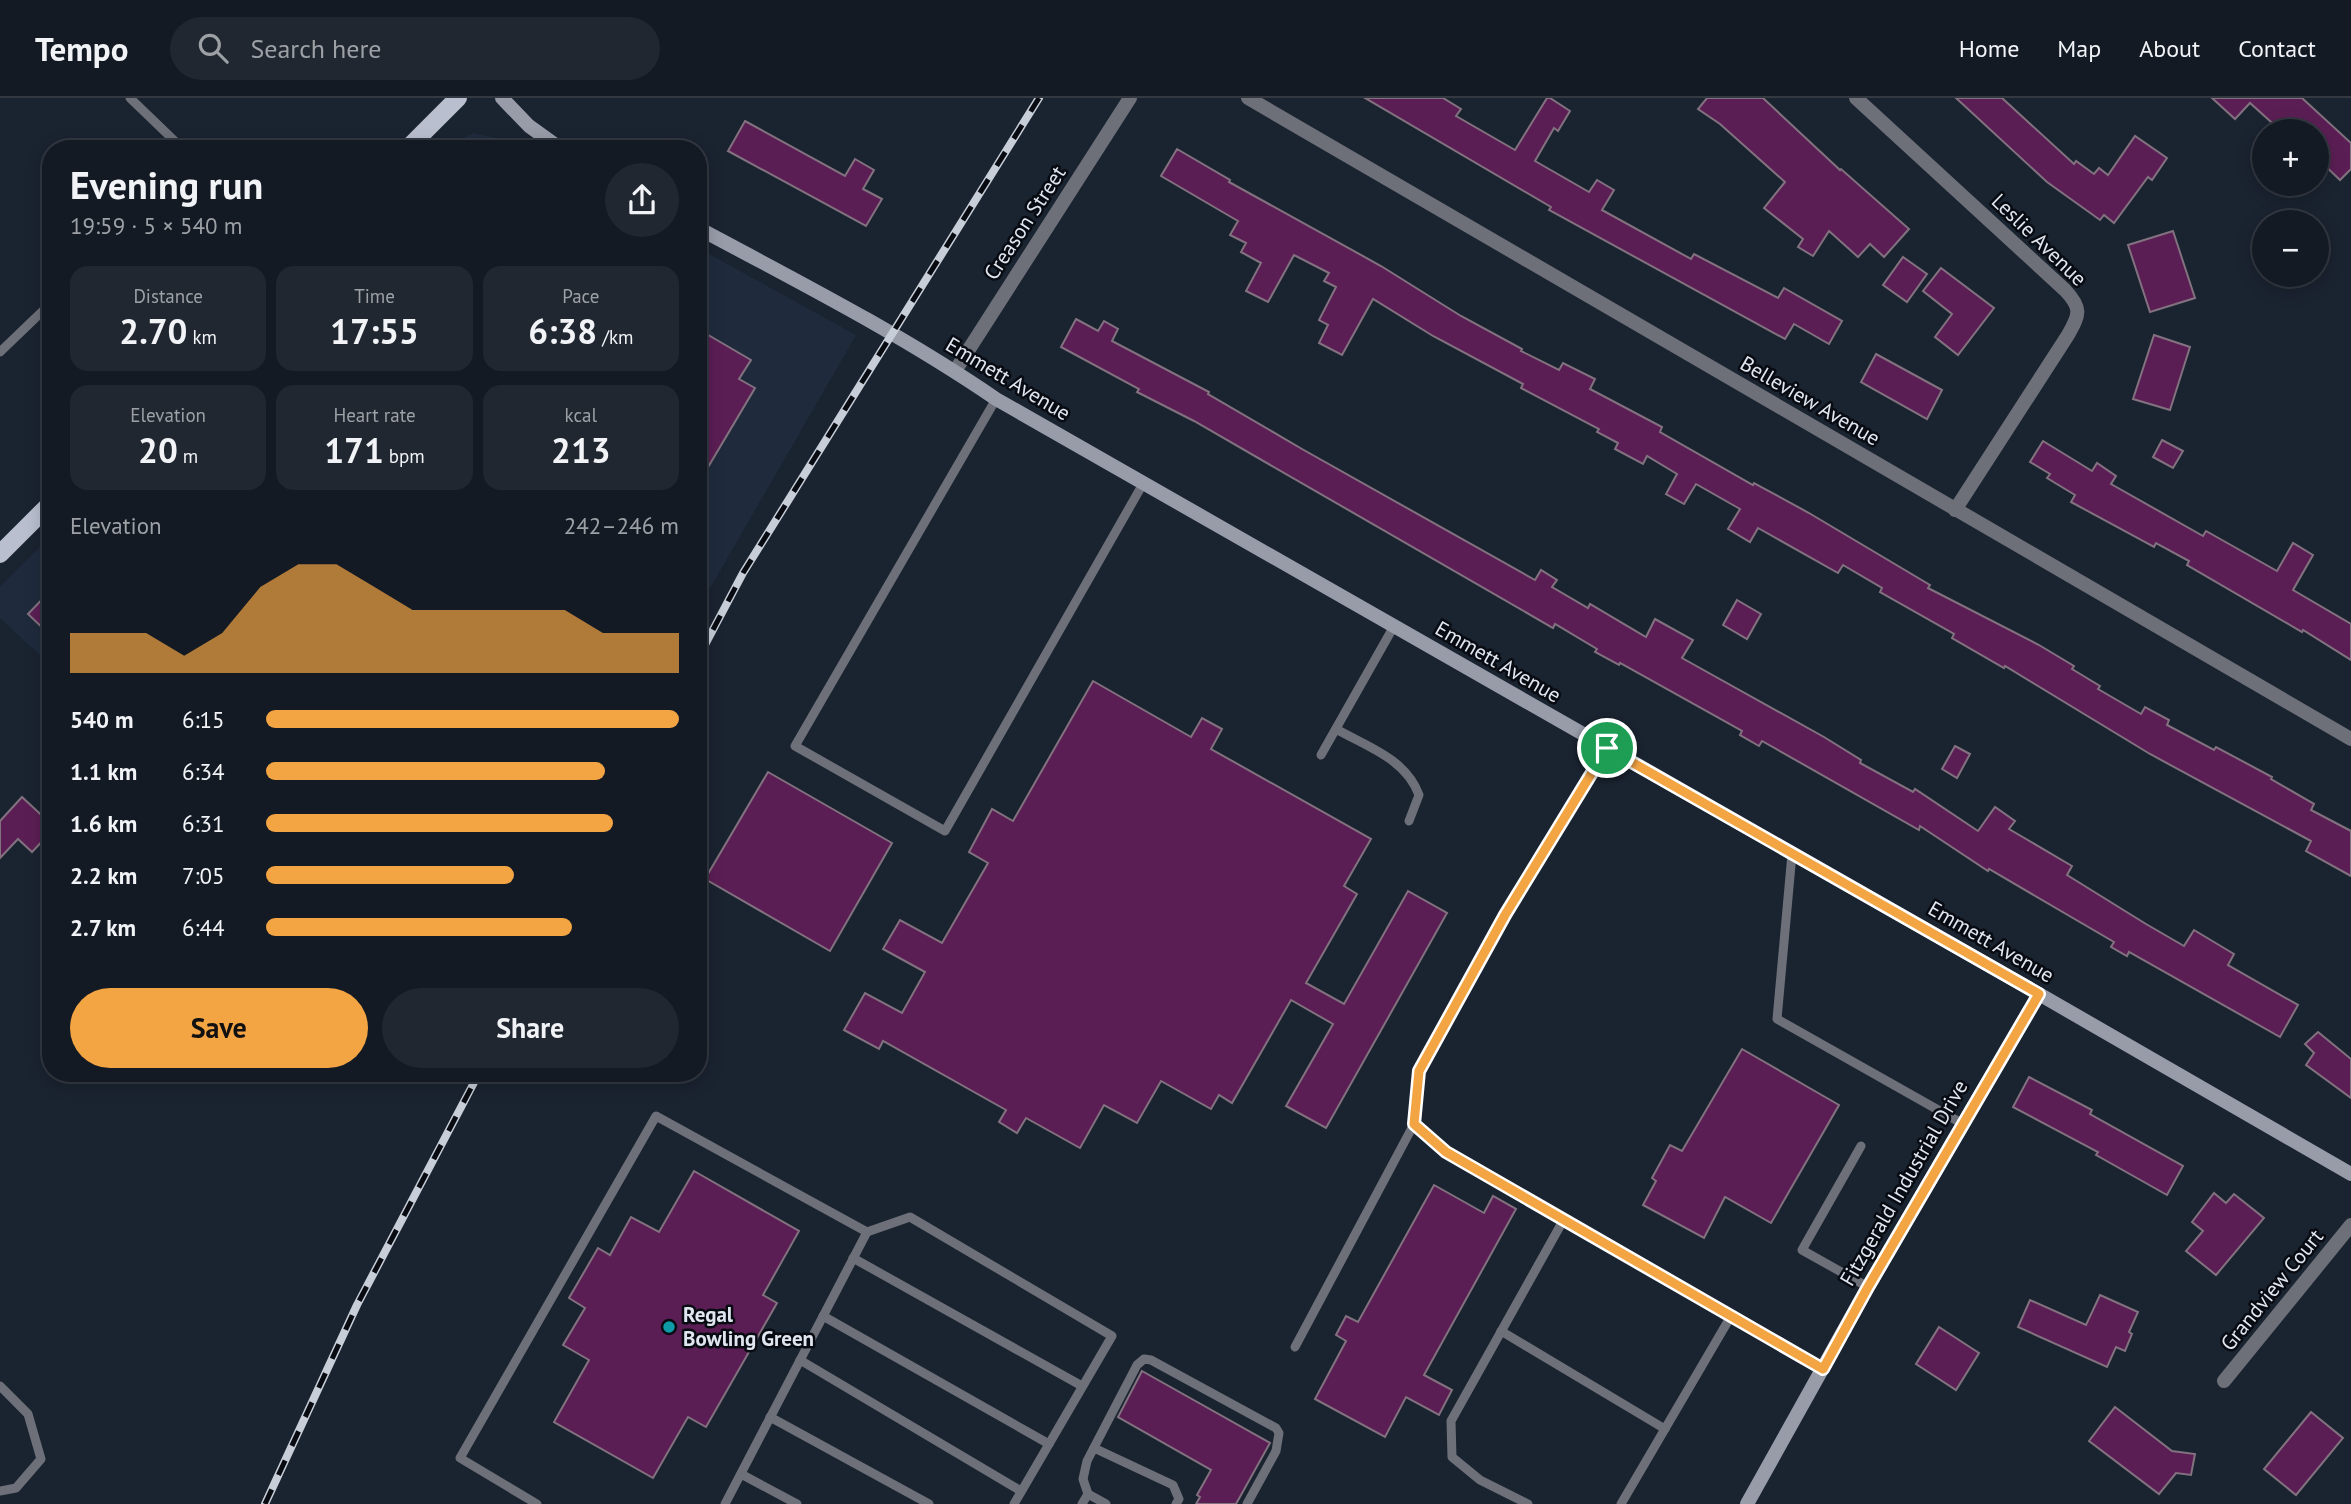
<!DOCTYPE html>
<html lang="en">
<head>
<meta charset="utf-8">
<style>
  :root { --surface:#141a24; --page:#212731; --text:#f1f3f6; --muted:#9da1a6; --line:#333841; --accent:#f3a443 }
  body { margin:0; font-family:"PT Sans",sans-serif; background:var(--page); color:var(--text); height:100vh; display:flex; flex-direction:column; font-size:26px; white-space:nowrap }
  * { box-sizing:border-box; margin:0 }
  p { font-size:23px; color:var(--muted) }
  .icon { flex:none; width:38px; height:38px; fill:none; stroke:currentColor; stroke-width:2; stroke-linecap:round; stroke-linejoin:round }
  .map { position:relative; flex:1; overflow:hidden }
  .panel { position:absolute; left:42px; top:42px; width:665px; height:942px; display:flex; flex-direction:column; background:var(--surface); border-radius:28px; box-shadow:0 4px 18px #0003,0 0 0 2px var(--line) }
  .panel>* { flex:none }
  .controls { position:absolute; left:2252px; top:21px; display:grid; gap:14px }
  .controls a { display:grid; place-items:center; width:77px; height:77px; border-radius:50%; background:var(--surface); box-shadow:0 4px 18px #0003,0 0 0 2px var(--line); font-size:35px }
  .pin { position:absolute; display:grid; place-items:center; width:60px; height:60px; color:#fff; margin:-30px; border:4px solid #fff; border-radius:50%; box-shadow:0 2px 7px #0007 }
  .round { display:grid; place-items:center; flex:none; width:74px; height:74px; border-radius:37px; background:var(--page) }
  .headline { display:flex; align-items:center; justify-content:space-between; height:119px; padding:0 28px }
  h1 { font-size:38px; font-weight:700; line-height:52px }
  .stats { display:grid; grid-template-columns:repeat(3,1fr); gap:10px; height:119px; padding:7px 28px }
  .stats div { display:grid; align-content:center; border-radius:18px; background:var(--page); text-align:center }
  .stats b { font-size:35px; font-weight:700 }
  .stats small { font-size:19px; font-weight:400 }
  .stats p { font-size:19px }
  .chart { height:196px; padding:14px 28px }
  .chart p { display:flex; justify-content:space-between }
  .chart svg { width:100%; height:126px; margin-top:7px; fill:var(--accent); opacity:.7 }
  .action { display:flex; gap:14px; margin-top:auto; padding:14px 28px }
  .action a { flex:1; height:80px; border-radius:42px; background:var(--accent); color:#111; font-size:28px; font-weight:700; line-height:80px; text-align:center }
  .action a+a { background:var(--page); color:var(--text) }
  ul { padding:0 28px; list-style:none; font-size:23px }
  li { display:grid; grid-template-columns:112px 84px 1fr; align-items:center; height:52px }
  li i { height:18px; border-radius:9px; background:var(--accent) }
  header { display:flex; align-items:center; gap:42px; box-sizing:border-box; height:98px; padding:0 35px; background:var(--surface); border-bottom:2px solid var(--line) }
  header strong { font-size:33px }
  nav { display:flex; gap:38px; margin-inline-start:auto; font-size:24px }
  .search { width:490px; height:63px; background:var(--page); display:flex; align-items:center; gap:18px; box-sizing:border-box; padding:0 24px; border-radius:38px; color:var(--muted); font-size:26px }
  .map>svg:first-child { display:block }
  .built { fill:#1f2b3d }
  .building { fill:#5b1e54; stroke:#82727f; stroke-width:2 }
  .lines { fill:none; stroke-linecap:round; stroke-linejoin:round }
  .lane { stroke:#6d7078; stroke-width:9 }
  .street { stroke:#6d7078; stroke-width:14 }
  .secondary { stroke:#989ca9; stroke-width:14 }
  .primary { stroke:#b9bfcf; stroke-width:18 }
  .rail-casing { stroke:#c7ced8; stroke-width:8 }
  .rail { stroke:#080c12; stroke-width:5; stroke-dasharray:16; stroke-linecap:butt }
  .route-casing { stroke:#fff; stroke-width:14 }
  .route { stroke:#f3a443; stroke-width:9 }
  .culture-dot { fill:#0f9aa8; stroke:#080c12; stroke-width:2.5 }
  .labels { text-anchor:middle; stroke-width:5; stroke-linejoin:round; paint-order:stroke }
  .street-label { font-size:21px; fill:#e1e7f1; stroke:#080c12 }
  .poi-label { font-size:21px; font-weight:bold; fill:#e1e7f1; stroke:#080c12; text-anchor:start }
</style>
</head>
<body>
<header>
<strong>Tempo</strong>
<div class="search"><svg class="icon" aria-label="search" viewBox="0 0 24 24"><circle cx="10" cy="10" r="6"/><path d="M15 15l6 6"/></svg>Search here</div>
<nav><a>Home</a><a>Map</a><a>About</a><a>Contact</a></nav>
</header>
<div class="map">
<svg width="2351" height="1406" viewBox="0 0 2351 1406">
  <rect width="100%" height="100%" fill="#1a2330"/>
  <!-- built -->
  <g class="built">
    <polygon points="473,35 496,40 516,51 440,51"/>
    <polygon points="698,150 856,237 698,511"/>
    <polygon points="51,438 51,567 0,520 0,489"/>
  </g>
  <!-- building -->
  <g class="building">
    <polygon points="1365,0 1443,0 1461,11 1456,18 1515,52 1547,0 1550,0 1570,13 1558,33 1554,30 1535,63 1589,94 1597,82 1614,92 1602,112 1691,161 1694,156 1778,200 1784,190 1842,223 1829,246 1794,226 1785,241 1549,112 1551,109"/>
    <polygon points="1707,0 1763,0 1840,72 1841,71 1909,131 1884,159 1870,146 1858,159 1829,133 1813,158 1798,149 1803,141 1764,110 1785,84 1720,26 1698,11"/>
    <polygon points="1956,0 2002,0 2074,66 2076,63 2094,76 2099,70 2108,77 2135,38 2167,60 2152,82 2148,79 2114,125 2104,117 2100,122 2047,84"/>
    <polygon points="2212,0 2302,0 2351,45 2351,71 2340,82 2317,60 2317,33 2281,33 2250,5 2235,21"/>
    <polygon points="745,23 845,78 855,61 874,72 863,91 882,101 866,128 728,53"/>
    <polygon points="1177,51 1230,82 1229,84 1381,168 1461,218 1522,251 1521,253 1559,272 1563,265 1595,281 1590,291 1662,329 1660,334 1753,387 1754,385 1809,415 1930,487 1928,490 2039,547 2074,568 2072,571 2100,588 2098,591 2141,616 2145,609 2169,622 2167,627 2214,652 2216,649 2272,679 2271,681 2314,706 2311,712 2351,733 2351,778 2306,753 2311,743 2150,656 2005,568 2004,570 1952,540 1954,536 1880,494 1882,490 1843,467 1838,475 1758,430 1750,444 1728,431 1740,411 1696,386 1684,406 1666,396 1677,376 1647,358 1643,366 1615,351 1618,345 1597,334 1599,331 1521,290 1523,286 1433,238 1373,201 1342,257 1319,245 1328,227 1319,222 1336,189 1324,183 1329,175 1294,157 1268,204 1246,193 1261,165 1241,154 1246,145 1230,137 1238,123 1161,78"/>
    <polygon points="2173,133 2195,200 2150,214 2128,147"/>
    <polygon points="1903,159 1927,176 1907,204 1883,187"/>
    <polygon points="1941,170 1994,210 1958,257 1935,239 1952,216 1923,193"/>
    <polygon points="1076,221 1098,233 1104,223 1118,231 1112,243 1209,294 1208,296 1302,351 1535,482 1541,472 1557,482 1552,489 1588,510 1590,506 1646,539 1655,521 1693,542 1682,560 1824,639 1861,662 1860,665 1913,694 1915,691 1978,733 1995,709 2015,723 2009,731 2072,768 2067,777 2146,826 2184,848 2194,832 2234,856 2228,867 2298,907 2280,939 2129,854 2127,858 2111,849 2114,844 1989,771 1988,773 1920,728 1919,732 1762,643 1759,648 1740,637 1742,633 1620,565 1619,567 1595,554 1597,551 1555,526 1553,530 1194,323 1137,294 1139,291 1061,249"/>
    <polygon points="698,231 751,262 739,281 755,290 698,386"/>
    <polygon points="2154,237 2190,249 2170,312 2133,301"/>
    <polygon points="1876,256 1942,292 1927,321 1861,284"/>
    <polygon points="2162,342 2183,353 2173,370 2153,359"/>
    <polygon points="2043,343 2092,373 2097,365 2116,378 2111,386 2203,438 2206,433 2277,473 2293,445 2313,457 2293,492 2351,526 2351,562 2303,532 2302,534 2187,467 2189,463 2156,445 2154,449 2071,404 2075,397 2047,380 2050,376 2030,364"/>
    <polygon points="51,492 51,538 28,516"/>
    <polygon points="1737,502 1761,516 1747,541 1723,527"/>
    <polygon points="1093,583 1191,639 1202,620 1222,631 1211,651 1371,741 1344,788 1357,796 1306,885 1344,906 1408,793 1447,815 1326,1030 1286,1008 1333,926 1291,902 1232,1005 1219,997 1211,1011 1161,983 1137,1025 1104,1007 1080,1050 1026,1020 1017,1035 999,1024 1006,1012 883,943 879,951 844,932 865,895 902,915 925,874 883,851 900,822 942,845 988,765 969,754 992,711 1013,723"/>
    <polygon points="1955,648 1970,656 1957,680 1942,671"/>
    <polygon points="768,674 892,745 830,853 705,781"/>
    <polygon points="22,699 51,726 51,734 32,754 18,741 0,760 0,723"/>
    <polygon points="2318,934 2351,961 2351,1000 2306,967 2314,955 2305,946"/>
    <polygon points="1742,951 1839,1007 1771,1125 1725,1099 1704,1140 1643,1107 1656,1083 1652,1080 1670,1047 1682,1053"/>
    <polygon points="2029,979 2092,1012 2090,1016 2183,1068 2167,1097 2096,1057 2098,1054 2013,1009"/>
    <polygon points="694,1073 799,1133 763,1197 777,1205 706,1329 688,1319 653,1380 554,1324 589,1262 563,1247 585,1210 569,1200 598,1150 610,1157 631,1119 659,1134"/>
    <polygon points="1434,1087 1484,1115 1493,1098 1516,1111 1424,1277 1452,1292 1439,1317 1406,1299 1385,1339 1315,1301 1346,1243 1336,1237 1346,1218 1358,1224"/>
    <polygon points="2214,1095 2226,1105 2234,1096 2264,1120 2216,1177 2186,1153 2203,1133 2192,1124"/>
    <polygon points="2100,1197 2138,1214 2129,1234 2132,1236 2125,1253 2116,1249 2107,1269 2018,1229 2030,1202 2086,1227"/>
    <polygon points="1939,1229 1979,1255 1956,1292 1916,1266"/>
    <polygon points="1142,1273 1270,1345 1236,1406 1196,1406 1200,1399 1197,1397 1211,1372 1118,1319"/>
    <polygon points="2115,1309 2172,1353 2195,1356 2191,1377 2176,1375 2159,1396 2089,1343"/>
    <polygon points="2311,1314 2343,1340 2296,1397 2264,1371"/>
  </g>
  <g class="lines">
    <!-- lane -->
    <g class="lane">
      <polyline points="130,0 183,51"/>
      <polyline points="0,254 51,205"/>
      <polyline points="996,301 795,648 945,733 1144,384"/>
      <path d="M 1336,631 C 1368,649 1406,661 1419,697 L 1409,723"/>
      <polyline points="1607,650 1505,817 1419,973 1414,1026 1446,1054 1823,1271"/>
      <polyline points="1321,657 1394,528"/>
      <polyline points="1792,756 1777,921 1963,1026"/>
      <polyline points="1861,1048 1802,1152 1868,1189"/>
      <polyline points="853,1160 1082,1288"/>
      <polyline points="823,1218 1049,1346"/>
      <polyline points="1501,1233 1665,1331"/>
      <polyline points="1295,1249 1414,1026"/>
      <polyline points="800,1262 1021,1393"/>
      <polyline points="0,1288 28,1316 41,1361 16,1390 0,1393"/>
      <polyline points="770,1319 929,1406"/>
      <polyline points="1094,1350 1173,1387 1179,1401 1176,1406"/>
      <polyline points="741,1376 797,1406"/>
      <polyline points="1088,1396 1083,1381 1087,1363 1137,1267 1144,1261 1151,1262 1276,1330 1279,1335 1276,1353 1247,1406"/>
      <polyline points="537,1406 460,1360 656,1018 867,1134 910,1119 1112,1238 1014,1406"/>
      <polyline points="725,1406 867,1134"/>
      <polyline points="1082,1406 1088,1396 1106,1406"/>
      <polyline points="1528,1406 1480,1382 1452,1359 1451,1323 1564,1121"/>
      <polyline points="1621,1406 1731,1218"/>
    </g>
    <!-- street -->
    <g class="street">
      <polyline points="1248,0 2351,641"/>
      <path d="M 1856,0 L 2065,192 C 2082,210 2080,216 2068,237 L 1955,412"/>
      <polyline points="955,273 1130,0"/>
      <polyline points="2224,1283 2351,1127"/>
    </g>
    <!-- secondary -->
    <g class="secondary">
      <polyline points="502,0 529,28 561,51"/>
      <path d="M 698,130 C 799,184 901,236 996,301 L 2039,896 L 2351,1076"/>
      <polyline points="1747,1406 1868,1189 2039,896"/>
    </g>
    <!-- primary -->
    <g class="primary">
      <polyline points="407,51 458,0"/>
      <polyline points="0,456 51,405"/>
    </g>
    <!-- rail casing -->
    <g class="rail-casing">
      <g id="rail">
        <polyline points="698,560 743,475 1039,0"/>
        <polyline points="265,1406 357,1207 479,975"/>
      </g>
    </g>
    <!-- rail -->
    <use href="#rail" class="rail"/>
  </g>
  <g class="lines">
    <!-- route casing -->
    <g class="route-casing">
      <polygon id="route" points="1607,650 2039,896 1868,1189 1823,1271 1446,1054 1414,1026 1419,973 1505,817"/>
    </g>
    <!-- route -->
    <use href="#route" class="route"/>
  </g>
  <!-- markers -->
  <circle class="culture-dot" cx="669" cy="1229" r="7"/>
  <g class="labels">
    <!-- street labels -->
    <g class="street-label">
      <text transform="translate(1025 125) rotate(-57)" y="7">Creason Street</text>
      <text transform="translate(2039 142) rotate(44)" y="7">Leslie Avenue</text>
      <text transform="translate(1008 281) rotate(31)" y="7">Emmett Avenue</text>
      <text transform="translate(1810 303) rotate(30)" y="7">Belleview Avenue</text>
      <text transform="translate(1498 564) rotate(30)" y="7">Emmett Avenue</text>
      <text transform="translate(1991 844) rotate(30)" y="7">Emmett Avenue</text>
      <text transform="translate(1904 1085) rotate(-60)" y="7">Fitzgerald Industrial Drive</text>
      <text transform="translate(2272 1192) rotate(-51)" y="7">Grandview Court</text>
    </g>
    <!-- poi labels -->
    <g class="poi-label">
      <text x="683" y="1224">Regal<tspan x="683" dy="24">Bowling Green</tspan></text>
    </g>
  </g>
</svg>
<div class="controls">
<a>+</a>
<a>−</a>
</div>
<div class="pin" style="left:1607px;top:650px;background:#1e9e55"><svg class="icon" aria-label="arrive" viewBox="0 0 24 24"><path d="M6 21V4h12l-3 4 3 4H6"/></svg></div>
<section class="panel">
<div class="headline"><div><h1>Evening run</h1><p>19:59 · 5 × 540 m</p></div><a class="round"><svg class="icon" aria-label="share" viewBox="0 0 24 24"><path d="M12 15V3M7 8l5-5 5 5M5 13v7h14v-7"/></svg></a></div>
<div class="stats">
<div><p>Distance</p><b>2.70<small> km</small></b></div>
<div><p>Time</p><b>17:55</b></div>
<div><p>Pace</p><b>6:38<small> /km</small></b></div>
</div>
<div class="stats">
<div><p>Elevation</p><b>20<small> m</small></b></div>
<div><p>Heart rate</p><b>171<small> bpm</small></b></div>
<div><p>kcal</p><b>213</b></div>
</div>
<div class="chart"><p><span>Elevation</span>242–246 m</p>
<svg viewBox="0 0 160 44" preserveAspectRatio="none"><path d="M0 44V30L10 30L20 30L30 38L40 30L50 14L60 6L70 6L80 14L90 22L100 22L110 22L120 22L130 22L140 30L150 30L160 30V44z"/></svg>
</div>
<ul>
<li><b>540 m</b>6:15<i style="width:100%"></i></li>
<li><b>1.1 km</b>6:34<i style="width:82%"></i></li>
<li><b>1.6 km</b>6:31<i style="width:84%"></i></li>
<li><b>2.2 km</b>7:05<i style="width:60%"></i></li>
<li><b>2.7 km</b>6:44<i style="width:74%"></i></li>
</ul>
<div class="action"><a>Save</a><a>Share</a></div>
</section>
</div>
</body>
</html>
